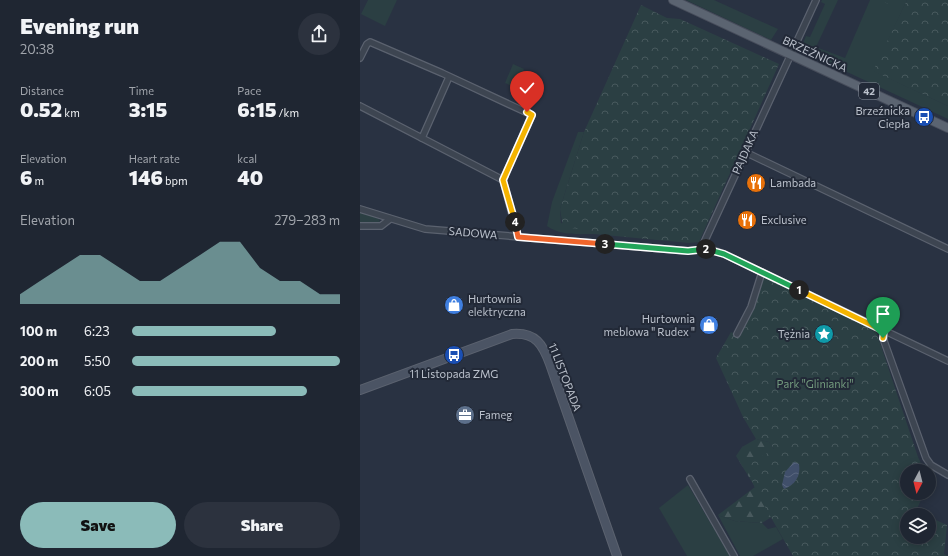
<!DOCTYPE html>
<html lang="en">
<head>
<meta charset="utf-8">
<style>
  :root { --surface:#1f2632; --page:#2c323e; --text:#f1f3f6; --muted:#a1a5ac; --line:#3c434d; --accent:#8bbbb9 }
  body { margin:0; font-family:Commissioner,sans-serif; background:var(--page); color:var(--text); height:100vh; display:flex; flex-direction:column; font-size:15px; white-space:nowrap }
  * { box-sizing:border-box; margin:0 }
  p { font-size:13px; color:var(--muted) }
  .icon { flex:none; width:22px; height:22px; fill:none; stroke:currentColor; stroke-width:2; stroke-linecap:round; stroke-linejoin:round }
  .map { position:relative; flex:1; overflow:hidden }
  .details { display:flex; flex-direction:column; background:var(--surface); width:360px }
  .details>* { flex:none }
  .needle { width:26px; rotate:187deg }
  .fabs { position:absolute; left:540px; top:464px; display:grid; gap:8px }
  .fabs a { display:grid; place-items:center; width:36px; height:36px; border-radius:50%; background:var(--surface); box-shadow:0 2px 10px #0003,0 0 0 1px var(--line); font-size:20px }
  .pin { position:absolute; display:grid; place-items:center; width:34px; height:34px; color:#fff; margin:-41px -17px; border-radius:50% 50% 50% 0; rotate:-45deg; box-shadow:0 0 4px #0007 }
  .pin .icon { rotate:45deg }
  .km { position:absolute; width:20px; height:20px; margin:-10px; border-radius:50%; background:#222; color:#fff; font-size:11px; line-height:20px; text-align:center }
  .round { display:grid; place-items:center; flex:none; width:42px; height:42px; border-radius:21px; background:var(--page) }
  .summary { display:flex; align-items:center; justify-content:space-between; height:68px; padding:0 20px }
  h1 { font-size:22px; font-weight:800; line-height:30px }
  .metrics { display:grid; grid-template-columns:repeat(3,1fr); gap:6px; height:68px; padding:4px 20px }
  .metrics div { display:grid; align-content:center }
  .metrics b { font-size:20px; font-weight:800 }
  .metrics small { font-size:11px; font-weight:400 }
  .metrics p { font-size:11px }
  .chart { height:112px; padding:8px 20px }
  .chart p { display:flex; justify-content:space-between }
  .chart svg { width:100%; height:72px; margin-top:4px; fill:var(--accent); opacity:.7 }
  .action { display:flex; gap:8px; margin-top:auto; padding:8px 20px }
  .action a { flex:1; height:46px; border-radius:24px; background:var(--accent); color:#111; font-size:16px; font-weight:800; line-height:46px; text-align:center }
  .action a+a { background:var(--page); color:var(--text) }
  ul { padding:0 20px; list-style:none; font-size:13px }
  li { display:grid; grid-template-columns:64px 48px 1fr; align-items:center; height:30px }
  li i { height:10px; border-radius:5px; background:var(--accent) }
  main { display:flex; flex:1; min-height:0 }
  .map>svg:first-child { display:block }
  .grass { fill:#2b3f43 }
  .forest { fill:url(#forest-firs) }
  .park { fill:url(#park-crowns) }
  .water { fill:url(#water-waves) }
  .lines { fill:none; stroke-linecap:round; stroke-linejoin:round }
  .street-casing { stroke:#5b626f; stroke-width:8 }
  .secondary-casing { stroke:#5b626f; stroke-width:10 }
  .primary-casing { stroke:#474d5b; stroke-width:10 }
  .street { stroke:#3d4551; stroke-width:5.5 }
  .secondary { stroke:#4b5464; stroke-width:8 }
  .primary { stroke:#5b6471; stroke-width:8 }
  .split-1-casing { stroke:#fff; stroke-width:8 }
  .split-2-casing { stroke:#fff; stroke-width:8 }
  .split-3-casing { stroke:#fff; stroke-width:8 }
  .split-4-casing { stroke:#fff; stroke-width:8 }
  .split-5-casing { stroke:#fff; stroke-width:8 }
  .split-1 { stroke:#f5b400; stroke-width:5 }
  .split-2 { stroke:#22a559; stroke-width:5 }
  .split-3 { stroke:#22a559; stroke-width:5 }
  .split-4 { stroke:#f0652b; stroke-width:5 }
  .split-5 { stroke:#f5b400; stroke-width:5 }
  .labels { text-anchor:middle; stroke-width:4; stroke-linejoin:round; paint-order:stroke }
  .shield { fill:#222937; stroke:#8c939f; stroke-width:1 }
  .shield-label { font-size:10px; font-weight:bold; fill:#bac0cb }
  .street-label { font-size:11px; fill:#bac0cb; stroke:#222937 }
  .poi-label { font-size:11px; fill:#bac0cb; stroke:#222937; text-anchor:start }
  .park-label { font-size:11px; fill:#739b7e; stroke:#222937 }
</style>
</head>
<body>
<main>
<section class="details">
<div class="summary"><div><h1>Evening run</h1><p>20:38</p></div><a class="round"><svg class="icon" aria-label="share" viewBox="0 0 24 24"><path d="M12 15V3M7 8l5-5 5 5M5 13v7h14v-7"/></svg></a></div>
<div class="metrics">
<div><p>Distance</p><b>0.52<small> km</small></b></div>
<div><p>Time</p><b>3:15</b></div>
<div><p>Pace</p><b>6:15<small> /km</small></b></div>
</div>
<div class="metrics">
<div><p>Elevation</p><b>6<small> m</small></b></div>
<div><p>Heart rate</p><b>146<small> bpm</small></b></div>
<div><p>kcal</p><b>40</b></div>
</div>
<div class="chart"><p><span>Elevation</span>279–283 m</p>
<svg viewBox="0 0 160 44" preserveAspectRatio="none"><path d="M0 44V38L10 30L20 22L30 14L40 14L50 22L60 30L70 30L80 22L90 14L100 6L110 6L120 22L130 30L140 30L150 38L160 38V44z"/></svg>
</div>
<ul>
<li><b>100 m</b>6:23<i style="width:69%"></i></li>
<li><b>200 m</b>5:50<i style="width:100%"></i></li>
<li><b>300 m</b>6:05<i style="width:84%"></i></li>
</ul>
<div class="action"><a>Save</a><a>Share</a></div>
</section>
<div class="map">
<svg width="588" height="556" viewBox="0 0 588 556">
  <defs>
    <pattern id="forest-firs" width="22" height="20" patternUnits="userSpaceOnUse"><rect width="22" height="20" fill="#2b3f43"/><path d="M5 1l3.5 6h-7zM16 11l3.5 6h-7z" fill="#48595d"/></pattern>
    <pattern id="park-crowns" width="20" height="18" patternUnits="userSpaceOnUse"><rect width="20" height="18" fill="#2b3f43"/><path d="M2 6a3 3 0 1 1 6 0M12 15a3 3 0 1 1 6 0" fill="none" stroke="#48595d"/></pattern>
    <pattern id="water-waves" width="16" height="10" patternUnits="userSpaceOnUse"><rect width="16" height="10" fill="#404f6a"/><path d="M0 5q4-4 8 0t8 0" fill="none" stroke="#5a677e"/></pattern>
  </defs>
  <rect width="100%" height="100%" fill="#293242"/>
  <!-- grass -->
  <g class="grass">
    <polygon points="8,0 37,0 25,26 1,14"/>
    <polygon points="326,0 354,0 418,29 411,40"/>
    <polygon points="462,0 478,0 456,47 485,58 510,0 547,0 514,71 588,106 588,119 444,52 442,46 446,36 450,37 465,4 461,2"/>
    <polygon points="153,64 164,69 156,88 145,83"/>
    <path d="M 218,132 L 224,132 L 200,209 L 201,223 L 234,231 L 234,234 C 218,234 201,236 187,226 L 192,202 Z"/>
    <polygon points="0,212 19,219 20,223 0,224"/>
    <polygon points="328,485 370,556 327,556 299,508"/>
    <polygon points="358,515 375,521 402,523 408,529 416,527 423,539 393,556 380,556"/>
  </g>
  <!-- forest -->
  <polygon class="forest" points="396,439 409,442 416,452 413,516 402,523 375,521 358,515 395,487 376,456 382,447"/>
  <!-- park -->
  <g class="park">
    <polygon points="521,0 541,0 537,9"/>
    <polygon points="547,0 588,0 588,106 513,71"/>
    <polygon points="281,5 307,18 320,19 419,64 339,242 329,243 234,234 234,231 203,227 200,209 224,132"/>
    <polygon points="403,275 516,331 558,457 563,468 568,471 547,471 547,493 564,493 556,511 565,515 547,515 547,537 569,537 569,517 587,525 584,554 588,556 433,556 397,493 386,466 414,449 409,442 396,439 383,417 356,358 371,332 379,336 397,297"/>
  </g>
  <!-- water -->
  <path class="water" d="M 434,462 L 439,464 C 441,476 435,485 424,489 L 422,485 L 425,472 Z"/>
  <g class="lines">
    <!-- street casing -->
    <g class="street-casing">
      <g id="street">
        <polyline points="0,58 7,44 10,42 82,73 172,115 143,180 158,237"/>
        <polyline points="0,106 143,180"/>
        <polyline points="62,138 89,77"/>
        <polyline points="385,152 588,249"/>
        <polyline points="0,209 65,229 328,251 350,249 364,254 588,361"/>
        <polyline points="0,226 21,226 30,219"/>
        <polyline points="341,249 456,0"/>
        <polyline points="524,331 524,341 566,458 571,465 588,475"/>
        <polyline points="377,334 391,307 402,272"/>
        <polyline points="330,479 374,556"/>
      </g>
    </g>
    <!-- secondary casing -->
    <g class="secondary-casing">
      <path id="secondary" d="M 0,390 L 152,334 C 176,332 183,345 190,364 L 257,556"/>
    </g>
    <!-- primary casing -->
    <g class="primary-casing">
      <polyline id="primary" points="313,0 588,128"/>
    </g>
    <!-- street -->
    <use href="#street" class="street"/>
    <!-- secondary -->
    <use href="#secondary" class="secondary"/>
    <!-- primary -->
    <use href="#primary" class="primary"/>
  </g>
  <g class="lines">
    <!-- split-1 casing -->
    <g class="split-1-casing">
      <polyline id="split-1" points="439,290 524,331 523,338"/>
    </g>
    <!-- split-2 casing -->
    <g class="split-2-casing">
      <polyline id="split-2" points="346,249 364,254 439,290"/>
    </g>
    <!-- split-3 casing -->
    <g class="split-3-casing">
      <polyline id="split-3" points="245,244 328,251 346,249"/>
    </g>
    <!-- split-4 casing -->
    <g class="split-4-casing">
      <polyline id="split-4" points="155,222 158,237 245,244"/>
    </g>
    <!-- split-5 casing -->
    <g class="split-5-casing">
      <polyline id="split-5" points="155,222 143,180 172,115 167,112"/>
    </g>
    <!-- split-1 -->
    <use href="#split-1" class="split-1"/>
    <!-- split-2 -->
    <use href="#split-2" class="split-2"/>
    <!-- split-3 -->
    <use href="#split-3" class="split-3"/>
    <!-- split-4 -->
    <use href="#split-4" class="split-4"/>
    <!-- split-5 -->
    <use href="#split-5" class="split-5"/>
  </g>
  <!-- icons -->
  <defs>
    <g id="bus-disc" transform="scale(1)"><circle r="9.5" fill="#1a4fb4" stroke="#222937"/><path d="M-5-6H5V4H4V6H2V4H-2V6H-4V4H-5ZM-3.5-4V0h7V-4ZM-3.5 1.2v1.5H-2V1.2ZM2 1.2v1.5H3.5V1.2Z" fill="#fff"/></g>
    <g id="restaurant-disc" transform="scale(1)"><circle r="9.5" fill="#e8710a" stroke="#222937"/><path d="M-5-6h1v4h1v-4h1v4h1v-4h1v5L-1.5 .5V6h-2V.5L-5-1ZM5-6V6H3V1.5H1.5Q1.5-4 5-6Z" fill="#fff"/></g>
    <g id="shop-disc" transform="scale(1)"><circle r="9.5" fill="#3f7fe0" stroke="#222937"/><path d="M-5-2.5h2.3a2.7 3.5 0 0 1 5.4 0H5L5.5 6h-11ZM-1.5-2.5h3a1.5 2.3 0 0 0-3 0Z" fill="#fff"/></g>
    <g id="sight-disc" transform="scale(1)"><circle r="9.5" fill="#0f9aa8" stroke="#222937"/><path d="M0-6L1.8-2.2L6-1.7L2.9 1.2L3.7 5.4L0 3.3L-3.7 5.4L-2.9 1.2L-6-1.7L-1.8-2.2Z" fill="#fff"/></g>
    <g id="office-disc" transform="scale(1)"><circle r="9.5" fill="#5c6f8a" stroke="#222937"/><path d="M-6-3h4V-5.5h4V-3h4V5H-6ZM-1-4.5V-3h2v-1.5ZM-6 0V1H6V0Z" fill="#fff"/></g>
  </defs>
  <g fill-rule="evenodd">
    <use href="#bus-disc" x="564" y="117"/>
    <use href="#restaurant-disc" x="396" y="183"/>
    <use href="#restaurant-disc" x="387" y="220"/>
    <use href="#shop-disc" x="94" y="305"/>
    <use href="#shop-disc" x="349" y="325"/>
    <use href="#sight-disc" x="464" y="334"/>
    <use href="#bus-disc" x="94" y="355"/>
    <use href="#office-disc" x="105" y="415"/>
  </g>
  <g class="labels">
    <!-- shield labels -->
    <rect class="shield" x="499" y="83" width="20" height="16" rx="3"/>
    <g class="shield-label">
      <text x="509" y="95">42</text>
    </g>
    <!-- street labels -->
    <g class="street-label">
      <text transform="translate(455 54) rotate(25)" y="4">BRZEŹNICKA</text>
      <text transform="translate(385 152) rotate(-66)" y="4">PAJDAKA</text>
      <text transform="translate(113 233) rotate(5)" y="4">SADOWA</text>
      <text transform="translate(205 377) rotate(69)" y="4">11 LISTOPADA</text>
    </g>
    <!-- poi labels -->
    <g class="poi-label">
      <text x="550" y="115" text-anchor="end">Brzeźnicka<tspan x="550" dy="13">Ciepła</tspan></text>
      <text x="410" y="187">Lambada</text>
      <text x="401" y="224">Exclusive</text>
      <text x="108" y="303">Hurtownia<tspan x="108" dy="13">elektryczna</tspan></text>
      <text x="335" y="323" text-anchor="end">Hurtownia<tspan x="335" dy="13">meblowa " Rudex "</tspan></text>
      <text x="450" y="338" text-anchor="end">Tężnia</text>
      <text x="94" y="378" text-anchor="middle">11 Listopada ZMG</text>
      <text x="119" y="419">Fameg</text>
    </g>
    <!-- park labels -->
    <g class="park-label">
      <text x="455" y="388">Park "Glinianki"</text>
    </g>
  </g>
</svg>
<div class="fabs">
<a><svg class="needle" viewBox="-14 -14 28 28"><path d="M0-13l5 13h-10z" fill="#e53935"/><path d="M0 13l5-13h-10z" fill="#a1a5ac"/></svg></a>
<a><svg class="icon" aria-label="layers" viewBox="0 0 24 24"><path d="M12 4l9 5-9 5-9-5zM3 14l9 5 9-5"/></svg></a>
</div>
<div class="pin" style="left:523px;top:338px;background:#1e9e55"><svg class="icon" aria-label="arrive" viewBox="0 0 24 24"><path d="M6 21V4h12l-3 4 3 4H6"/></svg></div>
<div class="pin" style="left:167px;top:112px;background:#d93025"><svg class="icon" aria-label="check" viewBox="0 0 24 24"><path d="M5 12l5 5 9-10"/></svg></div>
<b class="km" style="left:439px;top:290px">1</b>
<b class="km" style="left:346px;top:249px">2</b>
<b class="km" style="left:245px;top:244px">3</b>
<b class="km" style="left:155px;top:222px">4</b>
</div>
</main>
</body>
</html>
